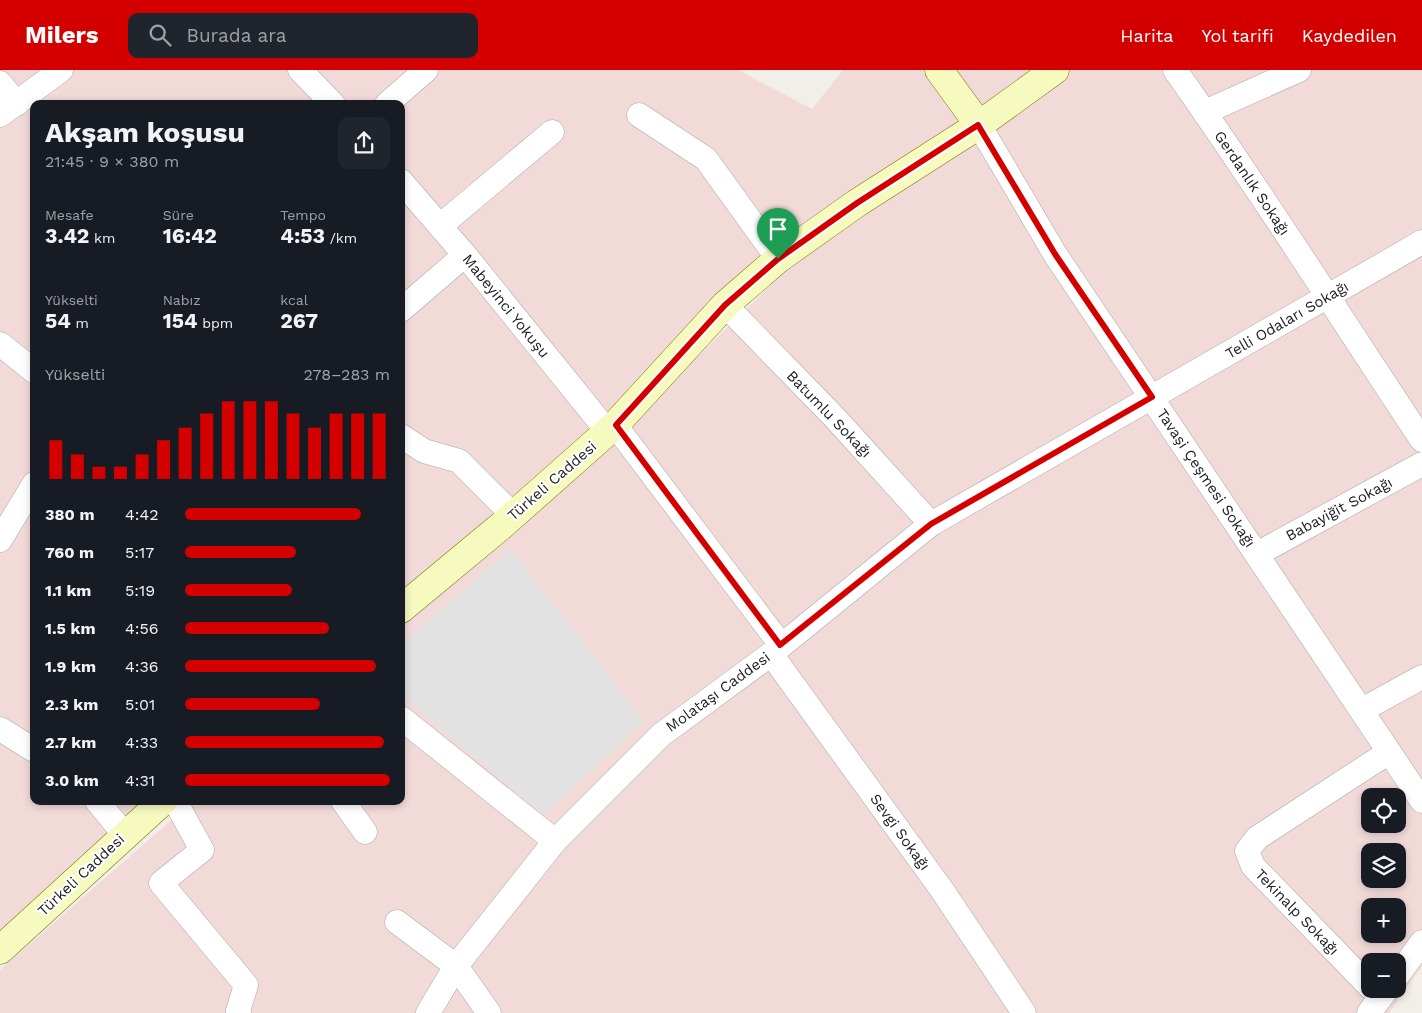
<!DOCTYPE html>
<html lang="tr">
<head>
<meta charset="utf-8">
<style>
  :root { --surface:#171b24; --page:#20242c; --text:#f1f3f6; --muted:#9ea1a6; --accent:#d40000 }
  body { margin:0; font-family:"Work Sans",sans-serif; background:var(--page); color:var(--text); height:100vh; display:flex; flex-direction:column; font-size:19px; white-space:nowrap }
  * { box-sizing:border-box; margin:0 }
  p { font-size:16px; color:var(--muted) }
  .icon { flex:none; width:28px; height:28px; fill:none; stroke:currentColor; stroke-width:2; stroke-linecap:round; stroke-linejoin:round }
  .map { position:relative; flex:1; overflow:hidden }
  .details { position:absolute; left:30px; top:30px; width:375px; height:705px; display:flex; flex-direction:column; background:var(--surface); border-radius:10px; box-shadow:0 2px 8px #0003 }
  .details>* { flex:none }
  .tools { position:absolute; left:1361px; top:718px; display:grid; gap:10px }
  .tools a { display:grid; place-items:center; width:45px; height:45px; border-radius:10px; background:var(--surface); box-shadow:0 2px 8px #0003; font-size:25px }
  .pin { position:absolute; display:grid; place-items:center; width:42px; height:42px; color:#fff; margin:-51px -21px; border-radius:50% 50% 50% 0; rotate:-45deg; box-shadow:0 0 5px #0007 }
  .pin .icon { rotate:45deg }
  .round { display:grid; place-items:center; flex:none; width:52px; height:52px; border-radius:10px; background:var(--page) }
  .headline { display:flex; align-items:center; justify-content:space-between; height:85px; padding:0 15px }
  h1 { font-size:28px; font-weight:700; line-height:38px }
  .figures { display:grid; grid-template-columns:repeat(3,1fr); gap:8px; height:85px; padding:5px 15px }
  .figures div { display:grid; align-content:center }
  .figures b { font-size:21px; font-weight:700 }
  .figures small { font-size:14px; font-weight:400 }
  .figures p { font-size:14px }
  .chart { height:140px; padding:10px 15px }
  .chart p { display:flex; justify-content:space-between }
  .chart svg { width:100%; height:90px; margin-top:5px; stroke:var(--accent); stroke-width:6 }
  ul { padding:0 15px; list-style:none; font-size:16px }
  li { display:grid; grid-template-columns:80px 60px 1fr; align-items:center; height:38px }
  li i { height:12px; border-radius:6px; background:var(--accent) }
  header { display:flex; align-items:center; gap:30px; box-sizing:border-box; height:70px; padding:0 25px; background:var(--accent); color:#fff }
  header strong { font-size:24px }
  nav { display:flex; gap:28px; margin-inline-start:auto; font-size:18px }
  .search { width:350px; height:45px; background:var(--page); display:flex; align-items:center; gap:12px; box-sizing:border-box; padding:0 18px; border-radius:10px; color:var(--muted); font-size:19px }
  .map>svg:first-child { display:block }
  .commercial { fill:#f2dad9; fill-rule:evenodd }
  .parking { fill:#e2e2e2 }
  .lines { fill:none; stroke-linecap:round; stroke-linejoin:round }
  .street-casing { stroke:#a9a9a9; stroke-width:25 }
  .secondary-casing { stroke:#707d05; stroke-width:29 }
  .street { stroke:#fff; stroke-width:24 }
  .secondary { stroke:#f7fabf; stroke-width:28 }
  .route-casing { stroke:#fff; stroke-width:10 }
  .route { stroke:#d40000; stroke-width:6 }
  .labels { text-anchor:middle; stroke-width:4; stroke-linejoin:round; paint-order:stroke }
  .street-label { font-size:15px; fill:#222; stroke:#fff }
</style>
</head>
<body>
<header>
<strong>Milers</strong>
<div class="search"><svg class="icon" aria-label="search" viewBox="0 0 24 24"><circle cx="10" cy="10" r="6"/><path d="M15 15l6 6"/></svg>Burada ara</div>
<nav><a>Harita</a><a>Yol tarifi</a><a>Kaydedilen</a></nav>
</header>
<div class="map">
<svg width="1422" height="943" viewBox="0 0 1422 943">
  <rect width="100%" height="100%" fill="#f2efe9"/>
  <!-- commercial -->
  <g class="commercial">
    <polygon points="0,0 738,0 812,39 843,0 927,0 966,49 607,347 401,521 401,34 34,34 34,731 154,731 0,862"/>
    <polygon points="951,0 1032,0 980,40"/>
    <path d="M 1068,0 L 1422,0 L 1422,896 L 1389,943 L 0,943 L 0,900 L 193,731 L 401,731 L 401,554 L 545,431 L 687,297 L 789,197 ZM 1370,726 L 1398,726 L 1398,754 L 1370,754 ZM 1370,781 L 1398,781 L 1398,809 L 1370,809 ZM 1370,836 L 1398,836 L 1398,864 L 1370,864 ZM 1370,891 L 1398,891 L 1398,919 L 1370,919 Z"/>
  </g>
  <!-- parking -->
  <polygon class="parking" points="511,479 644,651 544,745 401,625 401,574"/>
  <g class="lines">
    <!-- street casing -->
    <g class="street-casing">
      <g id="street">
        <polyline points="300,0 333,34"/>
        <path d="M 1175,0 C 1261,121 1340,247 1422,370"/>
        <polyline points="0,13 17,34"/>
        <polyline points="387,34 426,0"/>
        <polyline points="1205,42 1299,0"/>
        <polyline points="0,45 61,0"/>
        <polyline points="639,45 706,89 778,189"/>
        <polyline points="979,55 1055,184 1422,731"/>
        <polyline points="401,111 465,185 608,362"/>
        <polyline points="440,156 552,62"/>
        <polyline points="725,235 836,349 931,454"/>
        <polyline points="401,240 465,185"/>
        <polyline points="0,274 34,301"/>
        <polyline points="615,355 781,575"/>
        <polyline points="401,366 424,381 459,391 513,445"/>
        <polyline points="0,470 34,414"/>
        <polyline points="1257,484 1422,394"/>
        <polyline points="771,584 942,820 1024,943"/>
        <polyline points="1362,640 1422,607"/>
        <polyline points="401,648 555,771"/>
        <polyline points="0,659 34,680"/>
        <polyline points="97,731 125,765"/>
        <polyline points="175,731 202,780 161,813 246,915 238,941 239,943"/>
        <polyline points="343,731 365,762"/>
        <polyline points="397,852 456,896 489,943"/>
        <polyline points="1398,905 1422,872"/>
        <polyline points="1370,917 1253,796 1247,781 1257,768 1389,682"/>
        <polyline points="428,943 456,896 555,771 661,665 771,584 931,454 1422,172"/>
        <polyline points="1369,943 1387,919"/>
      </g>
    </g>
    <!-- secondary casing -->
    <g class="secondary-casing">
      <g id="secondary">
        <polyline points="939,0 979,55"/>
        <polyline points="401,539 501,456 615,355 725,235 778,189 857,133 979,55 1055,0"/>
        <polyline points="0,880 163,731"/>
      </g>
    </g>
    <!-- street -->
    <use href="#street" class="street"/>
    <!-- secondary -->
    <use href="#secondary" class="secondary"/>
  </g>
  <g class="lines">
    <!-- route casing -->
    <g class="route-casing">
      <polygon id="route" points="978,55 1055,184 1152,327 931,454 780,575 616,355 725,235 778,189 857,133"/>
    </g>
    <!-- route -->
    <use href="#route" class="route"/>
  </g>
  <g class="labels">
    <!-- street labels -->
    <g class="street-label">
      <text transform="translate(1252 113) rotate(56)" y="5">Gerdanlık Sokağı</text>
      <text transform="translate(506 236) rotate(51)" y="5">Mabeyinci Yokuşu</text>
      <text transform="translate(1287 250) rotate(-30)" y="5">Telli Odaları Sokağı</text>
      <text transform="translate(829 344) rotate(46)" y="5">Batumlu Sokağı</text>
      <text transform="translate(1206 408) rotate(56)" y="5">Tavaşi Çeşmesi Sokağı</text>
      <text transform="translate(552 411) rotate(-41)" y="5">Türkeli Caddesi</text>
      <text transform="translate(1339 439) rotate(-28)" y="5">Babayiğit Sokağı</text>
      <text transform="translate(718 622) rotate(-36)" y="5">Molataşı Caddesi</text>
      <text transform="translate(900 762) rotate(54)" y="5">Sevgi Sokağı</text>
      <text transform="translate(81 805) rotate(-43)" y="5">Türkeli Caddesi</text>
      <text transform="translate(1297 842) rotate(46)" y="5">Tekinalp Sokağı</text>
    </g>
  </g>
</svg>
<div class="tools">
<a><svg class="icon" aria-label="locate" viewBox="0 0 24 24"><circle cx="12" cy="12" r="6"/><path d="M12 2v4M12 18v4M2 12h4M18 12h4"/></svg></a>
<a><svg class="icon" aria-label="layers" viewBox="0 0 24 24"><path d="M12 4l9 5-9 5-9-5zM3 14l9 5 9-5"/></svg></a>
<a>+</a>
<a>−</a>
</div>
<div class="pin" style="left:778px;top:189px;background:#1e9e55"><svg class="icon" aria-label="arrive" viewBox="0 0 24 24"><path d="M6 21V4h12l-3 4 3 4H6"/></svg></div>
<section class="details">
<div class="headline"><div><h1>Akşam koşusu</h1><p>21:45 · 9 × 380 m</p></div><a class="round"><svg class="icon" aria-label="share" viewBox="0 0 24 24"><path d="M12 15V3M7 8l5-5 5 5M5 13v7h14v-7"/></svg></a></div>
<div class="figures">
<div><p>Mesafe</p><b>3.42<small> km</small></b></div>
<div><p>Süre</p><b>16:42</b></div>
<div><p>Tempo</p><b>4:53<small> /km</small></b></div>
</div>
<div class="figures">
<div><p>Yükselti</p><b>54<small> m</small></b></div>
<div><p>Nabız</p><b>154<small> bpm</small></b></div>
<div><p>kcal</p><b>267</b></div>
</div>
<div class="chart"><p><span>Yükselti</span>278–283 m</p>
<svg viewBox="0 0 160 44" preserveAspectRatio="none"><path d="M5 44V25M15 44V32M25 44V38M35 44V38M45 44V32M55 44V25M65 44V19M75 44V12M85 44V6M95 44V6M105 44V6M115 44V12M125 44V19M135 44V12M145 44V12M155 44V12"/></svg>
</div>
<ul>
<li><b>380 m</b>4:42<i style="width:86%"></i></li>
<li><b>760 m</b>5:17<i style="width:54%"></i></li>
<li><b>1.1 km</b>5:19<i style="width:52%"></i></li>
<li><b>1.5 km</b>4:56<i style="width:70%"></i></li>
<li><b>1.9 km</b>4:36<i style="width:93%"></i></li>
<li><b>2.3 km</b>5:01<i style="width:66%"></i></li>
<li><b>2.7 km</b>4:33<i style="width:97%"></i></li>
<li><b>3.0 km</b>4:31<i style="width:100%"></i></li>
</ul>
</section>
</div>
</body>
</html>
